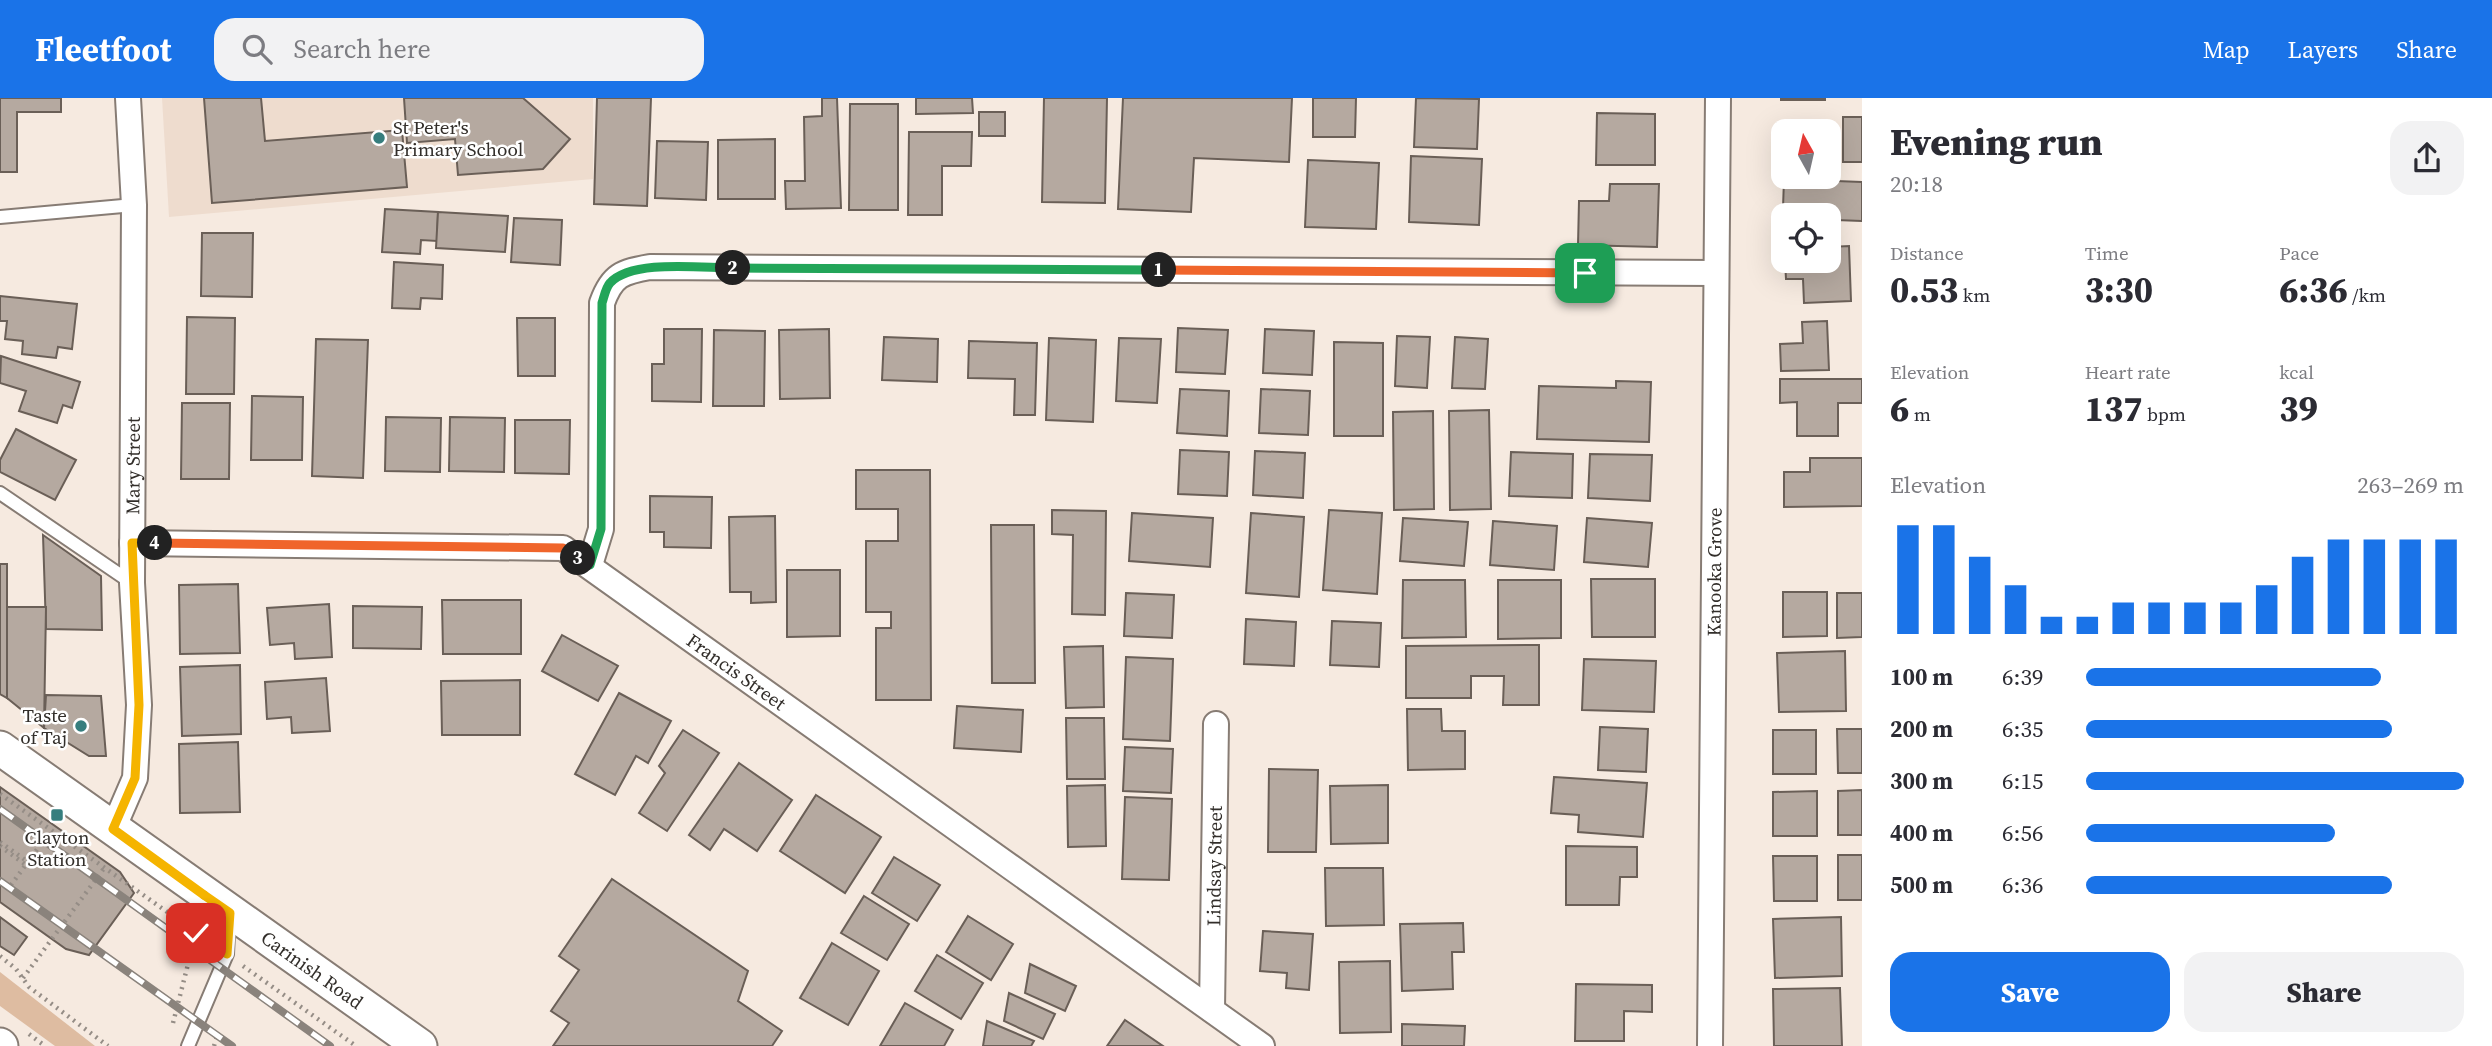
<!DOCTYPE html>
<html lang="en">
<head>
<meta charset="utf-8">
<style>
  :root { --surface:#fff; --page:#f2f2f3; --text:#2b2b33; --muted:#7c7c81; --accent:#1a73e8 }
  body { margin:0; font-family:"Source Serif 4",serif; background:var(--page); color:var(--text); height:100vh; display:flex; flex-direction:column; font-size:26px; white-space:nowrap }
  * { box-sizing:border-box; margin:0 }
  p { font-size:23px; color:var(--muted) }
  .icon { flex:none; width:38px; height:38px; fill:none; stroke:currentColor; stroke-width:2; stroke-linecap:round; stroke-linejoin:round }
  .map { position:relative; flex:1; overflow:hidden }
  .panel { display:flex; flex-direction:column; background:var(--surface); width:630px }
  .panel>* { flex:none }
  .needle { width:46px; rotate:352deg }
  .buttons { position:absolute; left:1771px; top:21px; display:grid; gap:14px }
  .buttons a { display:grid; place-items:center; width:70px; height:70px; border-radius:14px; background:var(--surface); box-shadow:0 7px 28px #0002; font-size:35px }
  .pin { position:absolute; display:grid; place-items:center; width:60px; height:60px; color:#fff; margin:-30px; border-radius:14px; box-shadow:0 4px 10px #0006 }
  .km { position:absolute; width:35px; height:35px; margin:-18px; border-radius:50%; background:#222; color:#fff; font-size:19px; line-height:35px; text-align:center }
  .round { display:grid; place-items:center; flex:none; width:74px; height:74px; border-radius:21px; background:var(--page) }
  .summary { display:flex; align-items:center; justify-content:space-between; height:119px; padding:0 28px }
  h1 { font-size:38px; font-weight:800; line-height:52px }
  .figures { display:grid; grid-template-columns:repeat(3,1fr); gap:10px; height:119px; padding:7px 28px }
  .figures div { display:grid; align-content:center }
  .figures b { font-size:35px; font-weight:800 }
  .figures small { font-size:19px; font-weight:400 }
  .figures p { font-size:19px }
  .chart { height:196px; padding:14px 28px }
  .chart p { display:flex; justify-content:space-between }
  .chart svg { width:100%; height:126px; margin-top:7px; stroke:var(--accent); stroke-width:6 }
  .cta { display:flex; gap:14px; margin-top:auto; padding:14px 28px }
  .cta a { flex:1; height:80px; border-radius:21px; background:var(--accent); color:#fff; font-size:28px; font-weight:800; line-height:80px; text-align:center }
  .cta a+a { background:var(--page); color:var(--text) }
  ul { padding:0 28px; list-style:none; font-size:23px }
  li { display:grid; grid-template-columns:112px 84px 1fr; align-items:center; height:52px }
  li i { height:18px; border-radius:9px; background:var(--accent) }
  header { display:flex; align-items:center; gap:42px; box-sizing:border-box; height:98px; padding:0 35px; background:var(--accent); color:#fff }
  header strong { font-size:33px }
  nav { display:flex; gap:38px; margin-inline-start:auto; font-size:24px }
  .search { width:490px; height:63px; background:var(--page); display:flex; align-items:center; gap:18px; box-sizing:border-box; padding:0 24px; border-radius:21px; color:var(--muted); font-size:26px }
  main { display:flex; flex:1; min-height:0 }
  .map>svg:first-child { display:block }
  .built { fill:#eedcce }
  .green { fill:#debca1 }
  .building { fill:#b5a9a0; stroke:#6a5f57; stroke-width:2 }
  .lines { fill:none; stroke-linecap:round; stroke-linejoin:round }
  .lane-casing { stroke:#877c74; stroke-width:16 }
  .street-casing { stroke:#877c74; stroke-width:28 }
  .secondary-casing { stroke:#877c74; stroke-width:37 }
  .path { stroke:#958d86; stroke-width:4.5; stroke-dasharray:2 5; stroke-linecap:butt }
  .lane { stroke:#fff; stroke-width:12 }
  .street { stroke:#fff; stroke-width:24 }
  .secondary { stroke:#fff; stroke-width:33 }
  .rail-casing { stroke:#8a837c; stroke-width:8 }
  .rail { stroke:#fff; stroke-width:5; stroke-dasharray:16; stroke-linecap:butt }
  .split-1-casing { stroke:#fff; stroke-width:14 }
  .split-2-casing { stroke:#fff; stroke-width:14 }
  .split-3-casing { stroke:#fff; stroke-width:14 }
  .split-4-casing { stroke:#fff; stroke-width:14 }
  .split-5-casing { stroke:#fff; stroke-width:14 }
  .split-6-casing { stroke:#fff; stroke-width:14 }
  .split-1 { stroke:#f0652b; stroke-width:9 }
  .split-2 { stroke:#22a559; stroke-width:9 }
  .split-3 { stroke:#22a559; stroke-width:9 }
  .split-4 { stroke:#f0652b; stroke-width:9 }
  .split-5 { stroke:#f5b400; stroke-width:9 }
  .split-6 { stroke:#f5b400; stroke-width:9 }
  .poi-dot { fill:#367e7e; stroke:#fff; stroke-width:2.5 }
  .labels { text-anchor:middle; stroke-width:5; stroke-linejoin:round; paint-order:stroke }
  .poi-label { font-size:19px; fill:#322e2a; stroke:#fff; text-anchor:start }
  .street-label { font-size:19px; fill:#322e2a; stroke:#fff }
</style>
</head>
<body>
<header>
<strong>Fleetfoot</strong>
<div class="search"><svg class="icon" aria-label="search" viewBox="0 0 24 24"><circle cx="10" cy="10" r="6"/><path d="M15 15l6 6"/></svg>Search here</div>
<nav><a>Map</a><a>Layers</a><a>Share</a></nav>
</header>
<main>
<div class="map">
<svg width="1862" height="948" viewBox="0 0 1862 948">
  <rect width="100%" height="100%" fill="#f6eae0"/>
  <!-- built -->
  <polygon class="built" points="162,0 593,0 593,81 169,119"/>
  <!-- green -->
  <polygon class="green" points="0,874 95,948 55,948 0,908"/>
  <!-- building -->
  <g class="building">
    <polygon points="0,0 61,0 61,14 17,14 17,74 0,74"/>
    <polygon points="204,0 261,0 265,43 402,32 407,89 212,105"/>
    <polygon points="404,0 523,0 570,41 543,71 458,77 455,41 407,45"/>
    <polygon points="597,0 651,0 647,108 594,106"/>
    <polygon points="822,0 837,0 841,110 786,111 785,83 805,83 804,19 822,18"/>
    <polygon points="916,0 972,0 973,15 916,16"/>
    <polygon points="1044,0 1107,0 1105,105 1042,104"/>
    <polygon points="1123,0 1292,0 1289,64 1194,60 1191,114 1118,111"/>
    <polygon points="1313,0 1356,0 1355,39 1313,39"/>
    <polygon points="1416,0 1479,1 1477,51 1414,49"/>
    <rect x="1781" y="0" width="44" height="2"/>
    <polygon points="850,6 898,6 898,112 849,112"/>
    <rect x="979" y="14" width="26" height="24"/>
    <polygon points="1597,15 1655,16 1655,67 1596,67"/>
    <rect x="1843" y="19" width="19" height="45"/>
    <polygon points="1777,25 1820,25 1820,33 1783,33 1783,70 1777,70"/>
    <polygon points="909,34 972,34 971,68 942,68 942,117 908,117"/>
    <polygon points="775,41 775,101 718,101 718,42"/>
    <polygon points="657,43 708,44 706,102 655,100"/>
    <polygon points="1411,58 1482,61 1479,127 1409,124"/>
    <polygon points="1308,62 1379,65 1376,131 1305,129"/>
    <polygon points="1784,81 1862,84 1862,123 1836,122 1835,141 1829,141 1829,117 1783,117 1782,139"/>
    <polygon points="1610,86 1659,86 1657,149 1578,147 1579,103 1609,103"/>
    <polygon points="385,111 438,114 437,143 421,142 420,156 382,154"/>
    <polygon points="438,114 508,118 505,154 436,150"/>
    <polygon points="514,120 562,122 560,167 511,164"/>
    <polygon points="202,135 253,135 252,199 201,198"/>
    <polygon points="1849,148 1851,203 1804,205 1803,181 1786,181 1785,163 1829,163 1829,149"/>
    <polygon points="394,164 443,167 442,201 421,200 420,211 392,210"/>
    <polygon points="0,198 77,206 72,251 58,249 56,260 22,256 23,243 5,241 7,223 0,223"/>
    <polygon points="187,219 235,220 234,296 186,296"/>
    <polygon points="517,220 555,220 555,278 518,278"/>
    <polygon points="1827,223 1829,272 1781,273 1780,246 1803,245 1802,224"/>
    <polygon points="1178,230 1228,232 1225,276 1176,274"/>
    <polygon points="664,231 702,231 701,304 652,303 652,266 664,266"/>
    <polygon points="829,231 830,300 780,301 779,232"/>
    <polygon points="1265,231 1314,233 1312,277 1263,275"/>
    <polygon points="714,232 765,233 764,308 713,308"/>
    <polygon points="1397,238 1430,239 1427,290 1395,288"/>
    <polygon points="884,239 938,241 937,284 882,282"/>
    <polygon points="1455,239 1488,241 1485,291 1452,290"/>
    <polygon points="1049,240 1096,242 1093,324 1046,322"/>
    <polygon points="1119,240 1161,241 1157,305 1116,303"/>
    <polygon points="316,241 368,242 363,380 312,378"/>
    <polygon points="969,243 1037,245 1035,317 1014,317 1015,281 968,280"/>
    <polygon points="1334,244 1383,245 1383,338 1334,338"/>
    <polygon points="1,258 80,284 72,310 63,307 57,325 19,313 26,293 0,285"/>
    <polygon points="1780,281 1862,281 1862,305 1838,305 1838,338 1797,338 1797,304 1780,305"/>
    <polygon points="1616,283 1651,284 1649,344 1537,341 1539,288 1616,290"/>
    <polygon points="1180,291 1229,293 1227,338 1177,335"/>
    <polygon points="1261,291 1310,293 1308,337 1259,335"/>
    <polygon points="252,298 303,299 302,362 251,362"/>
    <polygon points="182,305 230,305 229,381 181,381"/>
    <polygon points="1489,312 1491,411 1450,412 1449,313"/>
    <polygon points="1433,313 1434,411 1394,412 1393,314"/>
    <polygon points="386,319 441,320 440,374 385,373"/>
    <polygon points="450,319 505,320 504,374 449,373"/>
    <polygon points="515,322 570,322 569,376 515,375"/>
    <polygon points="16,331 76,362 55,402 0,374 0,362"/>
    <polygon points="1180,352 1229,354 1227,398 1178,396"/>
    <polygon points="1255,353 1305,355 1303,400 1253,397"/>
    <polygon points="1511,354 1573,356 1572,400 1509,398"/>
    <polygon points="1590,356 1652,357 1650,403 1588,400"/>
    <polygon points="1810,360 1862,360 1862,408 1784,409 1784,374 1810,374"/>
    <polygon points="856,372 930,372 931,602 876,602 876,530 891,530 891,514 866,514 866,443 898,443 898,411 856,411"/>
    <polygon points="650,398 712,399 711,450 664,449 664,434 650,434"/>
    <polygon points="1052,412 1106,413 1105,517 1072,516 1073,437 1052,436"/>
    <polygon points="1329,412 1382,415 1377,496 1323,492"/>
    <polygon points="1132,415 1213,420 1210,469 1129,463"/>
    <polygon points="1251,415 1304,419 1299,499 1246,495"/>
    <polygon points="775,418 776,504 751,505 751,494 730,494 729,419"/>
    <polygon points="1403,420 1468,424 1464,468 1400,463"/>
    <polygon points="1587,420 1652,425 1648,469 1584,464"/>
    <polygon points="1493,423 1557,428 1554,472 1490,467"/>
    <polygon points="991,427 1034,427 1035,585 992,585"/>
    <polygon points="43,437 101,478 102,532 46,531"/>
    <polygon points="0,466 7,466 7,600 0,596"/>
    <polygon points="787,472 840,472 840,538 787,539"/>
    <polygon points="1591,481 1655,481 1655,539 1592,539"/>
    <polygon points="1403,482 1465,482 1466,539 1402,540"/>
    <polygon points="1498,482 1561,482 1561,540 1498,541"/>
    <polygon points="238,486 240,555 180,556 179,487"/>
    <polygon points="1783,494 1827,494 1827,538 1783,539"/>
    <polygon points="1126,495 1174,497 1172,540 1124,538"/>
    <polygon points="1837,495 1862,495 1862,539 1837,540"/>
    <polygon points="442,502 521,502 521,556 443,556"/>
    <polygon points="329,506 332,559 295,561 294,545 270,547 267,510"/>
    <polygon points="353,508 422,509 421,551 353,550"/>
    <polygon points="7,509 46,509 44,630 7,600"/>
    <polygon points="1246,521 1296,524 1294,568 1244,566"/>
    <polygon points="1332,523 1381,525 1379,569 1330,567"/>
    <polygon points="562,537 618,568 598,603 542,573"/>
    <polygon points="1539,547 1539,607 1503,607 1504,578 1471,578 1471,600 1406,600 1406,548"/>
    <polygon points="1103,548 1104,609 1066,610 1064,549"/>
    <polygon points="1845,553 1846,613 1779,614 1777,555"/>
    <polygon points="1126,559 1173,561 1170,643 1123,641"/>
    <polygon points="1584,561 1656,563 1654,614 1582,612"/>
    <polygon points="240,567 241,636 182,638 180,569"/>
    <polygon points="326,580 330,633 292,635 291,619 267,621 265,584"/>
    <polygon points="520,582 520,637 442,637 441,583"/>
    <polygon points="619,595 671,623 648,665 636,658 615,697 575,676"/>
    <polygon points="46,597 101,598 106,658 89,658 44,630"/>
    <polygon points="957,608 1023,612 1021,654 954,650"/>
    <polygon points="1407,611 1441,611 1442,633 1465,633 1465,671 1408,672"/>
    <polygon points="1066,620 1104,620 1105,681 1067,681"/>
    <polygon points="1600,629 1648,631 1646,674 1598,672"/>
    <polygon points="1837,631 1862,631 1862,675 1838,675"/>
    <polygon points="683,632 719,655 667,733 639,715 665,675 659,668"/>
    <rect x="1773" y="632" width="43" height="44"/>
    <polygon points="238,644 240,714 180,715 179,646"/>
    <polygon points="1125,649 1173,651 1171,695 1123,693"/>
    <polygon points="739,665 792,702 757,753 724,731 710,752 689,737"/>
    <polygon points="1269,671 1318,672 1316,754 1268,754"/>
    <polygon points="1554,679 1647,685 1643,739 1578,734 1579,717 1551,715"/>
    <polygon points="1105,687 1106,748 1068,749 1067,688"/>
    <polygon points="1388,687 1388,745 1331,746 1330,688"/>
    <polygon points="0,689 120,774 134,795 89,857 66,851 0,804"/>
    <polygon points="1862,692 1862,737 1838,737 1838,693"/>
    <polygon points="1817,693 1817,738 1773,738 1773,694"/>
    <polygon points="816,697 881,739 845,795 780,753"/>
    <polygon points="1125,699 1172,701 1169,782 1122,781"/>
    <polygon points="1566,748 1637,749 1637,779 1620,779 1619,807 1566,807"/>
    <rect x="1838" y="757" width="24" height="45"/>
    <polygon points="1773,758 1817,758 1817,803 1774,803"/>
    <polygon points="894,759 940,787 917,823 872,795"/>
    <polygon points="1325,770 1383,770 1384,827 1326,828"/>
    <polygon points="612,781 748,873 738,903 782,933 772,948 553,948 569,925 551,913 579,872 559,858"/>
    <polygon points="864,798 909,826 887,862 841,835"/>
    <polygon points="968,818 1013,846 991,882 946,854"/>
    <polygon points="0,819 27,839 14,857 0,848"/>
    <polygon points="1841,819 1842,878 1775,880 1773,821"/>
    <polygon points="1463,825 1464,854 1452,854 1453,891 1402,893 1400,826"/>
    <polygon points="1263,833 1313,836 1309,892 1286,890 1287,875 1260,873"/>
    <polygon points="832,845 879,873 848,927 800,900"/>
    <polygon points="937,857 983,885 961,921 915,893"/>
    <polygon points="1390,863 1391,934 1340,935 1339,864"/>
    <polygon points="1030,866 1076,888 1065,913 1025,895"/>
    <polygon points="1576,886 1652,887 1652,914 1624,913 1624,943 1575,943"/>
    <polygon points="1840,890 1842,948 1774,948 1773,891"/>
    <polygon points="1009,895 1055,916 1043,941 1004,923"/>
    <polygon points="905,905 953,932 944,948 880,948"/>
    <polygon points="1125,922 1163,948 1107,948"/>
    <polygon points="987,923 1034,943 1031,948 983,948"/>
    <polygon points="1402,926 1465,928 1464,948 1402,948"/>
  </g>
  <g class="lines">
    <!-- lane casing -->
    <g class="lane-casing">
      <g id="lane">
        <polyline points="0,119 134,107"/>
        <polyline points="0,395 132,485"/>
        <polyline points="188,948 227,856 229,816"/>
      </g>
    </g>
    <!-- street casing -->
    <g class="street-casing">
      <g id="street">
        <path id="s1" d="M 132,445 L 563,450 L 1262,948"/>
        <path d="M 590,467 L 601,431 L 602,205 C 612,177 622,174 650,169 L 1716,175"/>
        <path id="s2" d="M 113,731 L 135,680 L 139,607 L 132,485 L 134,107 L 128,0"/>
        <path id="s3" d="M 1212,912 L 1216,626"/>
        <path id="s4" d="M 1710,948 L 1718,0"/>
      </g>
    </g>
    <!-- secondary casing -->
    <g class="secondary-casing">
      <g id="secondary">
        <path id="s5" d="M 0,650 L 420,948"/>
        <polyline points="0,947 1,948"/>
      </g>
    </g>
    <!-- path -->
    <g class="path">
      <polyline points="0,696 207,842"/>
      <polyline points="0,744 28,764"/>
      <polyline points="0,748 26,767"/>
      <polyline points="11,787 38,750"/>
      <polyline points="0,858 16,871 29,889 108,948"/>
      <polyline points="243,868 356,948"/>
      <polyline points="23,880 105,769"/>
      <polyline points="173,925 196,835"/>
      <polyline points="29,936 45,948"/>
      <polyline points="214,948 218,935"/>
    </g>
    <!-- lane -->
    <use href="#lane" class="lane"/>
    <!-- street -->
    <use href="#street" class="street"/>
    <!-- secondary -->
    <use href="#secondary" class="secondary"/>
    <!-- rail casing -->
    <g class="rail-casing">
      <g id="rail">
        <polyline points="0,711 330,948"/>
        <polyline points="0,783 232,948"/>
      </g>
    </g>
    <!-- rail -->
    <use href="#rail" class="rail"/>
  </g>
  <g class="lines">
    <!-- split-1 casing -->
    <g class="split-1-casing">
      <polyline id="split-1" points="1159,172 1585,175"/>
    </g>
    <!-- split-2 casing -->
    <g class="split-2-casing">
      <polyline id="split-2" points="733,170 1159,172"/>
    </g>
    <!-- split-3 casing -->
    <g class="split-3-casing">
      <path id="split-3" d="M 578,460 L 590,467 L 601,431 L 602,205 C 604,199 606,189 610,185 C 632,161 701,170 733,170"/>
    </g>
    <!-- split-4 casing -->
    <g class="split-4-casing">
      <polyline id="split-4" points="155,445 563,450 578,460"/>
    </g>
    <!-- split-5 casing -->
    <g class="split-5-casing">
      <polyline id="split-5" points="155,445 132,445 139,607 135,680 113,731 204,797"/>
    </g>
    <!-- split-6 casing -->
    <g class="split-6-casing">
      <polyline id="split-6" points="196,835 227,856 230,815 204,797"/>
    </g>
    <!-- split-1 -->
    <use href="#split-1" class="split-1"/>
    <!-- split-2 -->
    <use href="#split-2" class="split-2"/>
    <!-- split-3 -->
    <use href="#split-3" class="split-3"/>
    <!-- split-4 -->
    <use href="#split-4" class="split-4"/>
    <!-- split-5 -->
    <use href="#split-5" class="split-5"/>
    <!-- split-6 -->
    <use href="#split-6" class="split-6"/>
  </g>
  <!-- markers -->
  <g class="poi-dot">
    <circle cx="379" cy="40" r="7"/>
    <circle cx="81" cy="628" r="7"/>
    <rect x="50" y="710" width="14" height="14" rx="3.5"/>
  </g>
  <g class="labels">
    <!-- poi labels -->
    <g class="poi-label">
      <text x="393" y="36">St Peter's<tspan x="393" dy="22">Primary School</tspan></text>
      <text x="67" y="624" text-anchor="end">Taste<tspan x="67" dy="22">of Taj</tspan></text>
      <text x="57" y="746" text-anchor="middle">Clayton<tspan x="57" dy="22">Station</tspan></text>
    </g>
    <!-- street labels -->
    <g class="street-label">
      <text dy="7" stroke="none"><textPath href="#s2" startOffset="368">Mary Street</textPath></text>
      <text dy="7" stroke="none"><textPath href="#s4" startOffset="474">Kanooka Grove</textPath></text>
      <text dy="7" stroke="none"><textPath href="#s1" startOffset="644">Francis Street</textPath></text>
      <text dy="7" stroke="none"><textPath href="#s3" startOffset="144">Lindsay Street</textPath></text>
      <text dy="7" stroke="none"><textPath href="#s5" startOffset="383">Carinish Road</textPath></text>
    </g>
  </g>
</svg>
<div class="buttons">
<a><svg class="needle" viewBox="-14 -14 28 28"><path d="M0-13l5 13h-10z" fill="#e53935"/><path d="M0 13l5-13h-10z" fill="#7c7c81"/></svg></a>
<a><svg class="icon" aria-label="locate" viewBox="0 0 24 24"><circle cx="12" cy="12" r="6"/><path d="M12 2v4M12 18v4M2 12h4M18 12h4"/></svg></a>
</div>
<div class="pin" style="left:1585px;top:175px;background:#1e9e55"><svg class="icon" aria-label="arrive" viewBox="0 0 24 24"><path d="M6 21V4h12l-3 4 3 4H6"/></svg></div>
<div class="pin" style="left:196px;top:835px;background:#d93025"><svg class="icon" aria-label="check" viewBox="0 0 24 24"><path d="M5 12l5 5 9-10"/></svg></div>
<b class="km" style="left:1159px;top:172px">1</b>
<b class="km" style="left:733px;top:170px">2</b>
<b class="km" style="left:578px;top:460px">3</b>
<b class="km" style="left:155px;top:445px">4</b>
</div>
<section class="panel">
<div class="summary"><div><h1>Evening run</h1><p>20:18</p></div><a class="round"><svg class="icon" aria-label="share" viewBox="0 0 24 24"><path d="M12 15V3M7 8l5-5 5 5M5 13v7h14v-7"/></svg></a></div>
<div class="figures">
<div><p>Distance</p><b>0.53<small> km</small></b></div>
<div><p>Time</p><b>3:30</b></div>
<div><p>Pace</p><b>6:36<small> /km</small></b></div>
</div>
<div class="figures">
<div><p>Elevation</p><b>6<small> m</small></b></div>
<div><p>Heart rate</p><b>137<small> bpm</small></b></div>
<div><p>kcal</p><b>39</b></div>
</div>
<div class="chart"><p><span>Elevation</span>263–269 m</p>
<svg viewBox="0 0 160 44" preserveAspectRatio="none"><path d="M5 44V6M15 44V6M25 44V17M35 44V27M45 44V38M55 44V38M65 44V33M75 44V33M85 44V33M95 44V33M105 44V27M115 44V17M125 44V11M135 44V11M145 44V11M155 44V11"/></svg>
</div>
<ul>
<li><b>100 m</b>6:39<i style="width:78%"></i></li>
<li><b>200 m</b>6:35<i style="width:81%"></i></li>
<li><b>300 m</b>6:15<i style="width:100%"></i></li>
<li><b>400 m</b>6:56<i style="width:66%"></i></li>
<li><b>500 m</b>6:36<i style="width:81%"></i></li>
</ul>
<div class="cta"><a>Save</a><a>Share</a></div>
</section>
</main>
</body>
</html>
